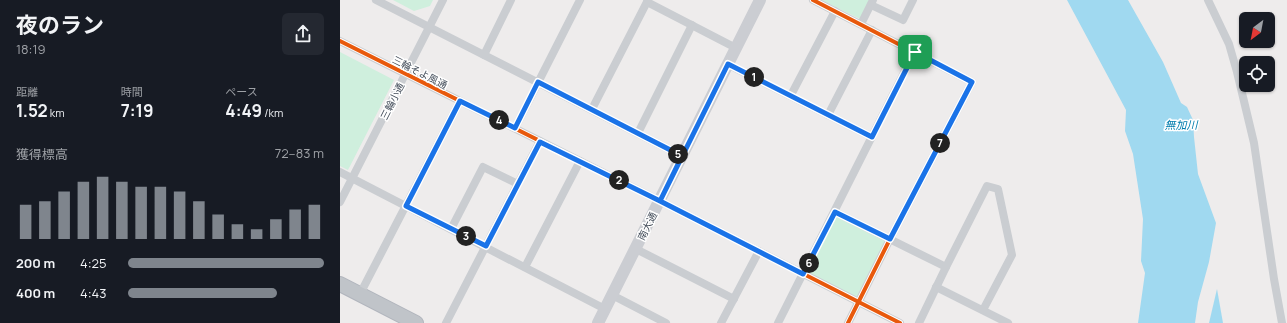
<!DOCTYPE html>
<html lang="ja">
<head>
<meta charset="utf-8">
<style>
  :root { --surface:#171b24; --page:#242831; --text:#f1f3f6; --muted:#9ea1a6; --accent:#7f858d }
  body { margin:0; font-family:Manrope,"Noto Sans JP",sans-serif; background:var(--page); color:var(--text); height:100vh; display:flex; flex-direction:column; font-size:15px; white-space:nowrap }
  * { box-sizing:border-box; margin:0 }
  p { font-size:13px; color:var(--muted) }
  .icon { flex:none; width:22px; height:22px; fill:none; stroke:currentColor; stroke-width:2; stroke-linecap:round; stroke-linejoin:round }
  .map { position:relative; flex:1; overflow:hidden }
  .drawer { display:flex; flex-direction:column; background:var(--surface); width:340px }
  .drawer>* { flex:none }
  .needle { width:26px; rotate:212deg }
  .fabs { position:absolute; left:899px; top:12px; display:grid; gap:8px }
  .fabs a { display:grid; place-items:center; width:36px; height:36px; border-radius:6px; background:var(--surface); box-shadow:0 1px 3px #0004; font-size:20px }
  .pin { position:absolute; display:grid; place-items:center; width:34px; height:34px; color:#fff; margin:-17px; border-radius:8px; box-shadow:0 2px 6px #0006 }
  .km { position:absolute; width:20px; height:20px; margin:-10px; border-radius:50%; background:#222; color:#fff; font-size:11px; line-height:20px; text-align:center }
  .round { display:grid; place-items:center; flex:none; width:42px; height:42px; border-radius:6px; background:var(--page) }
  .head { display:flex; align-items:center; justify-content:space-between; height:68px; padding:0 16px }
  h1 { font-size:22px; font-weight:700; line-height:30px }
  .metrics { display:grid; grid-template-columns:repeat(3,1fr); gap:6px; height:68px; padding:4px 16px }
  .metrics div { display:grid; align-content:center }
  .metrics b { font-size:17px; font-weight:700 }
  .metrics small { font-size:11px; font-weight:400 }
  .metrics p { font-size:11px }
  .chart { height:112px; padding:8px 16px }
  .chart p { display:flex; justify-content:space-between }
  .chart svg { width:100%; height:72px; margin-top:4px; stroke:var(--accent); stroke-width:6 }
  ul { padding:0 16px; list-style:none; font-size:13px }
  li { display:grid; grid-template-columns:64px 48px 1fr; align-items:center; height:30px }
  li i { height:10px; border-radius:5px; background:var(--accent) }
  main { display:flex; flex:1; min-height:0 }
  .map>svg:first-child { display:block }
  .green { fill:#cfefdd }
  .water { fill:#a0d9f0 }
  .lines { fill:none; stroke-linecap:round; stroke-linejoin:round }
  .trunk-casing { stroke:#b1b5bd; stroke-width:16 }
  .minor { stroke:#cacdd1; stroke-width:8 }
  .secondary { stroke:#cbcdd2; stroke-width:12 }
  .trunk { stroke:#c0c4c9; stroke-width:14 }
  .cycleway-casing { stroke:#fff; stroke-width:6 }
  .cycleway { stroke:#e8590c; stroke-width:4 }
  .route-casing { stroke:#fff; stroke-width:8 }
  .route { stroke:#1a73e8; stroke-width:5 }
  .labels { text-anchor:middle; stroke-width:3; stroke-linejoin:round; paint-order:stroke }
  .street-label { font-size:10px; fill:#434d5a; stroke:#fff }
  .water-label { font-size:11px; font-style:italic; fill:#027dae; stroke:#fff }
</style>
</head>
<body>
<main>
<section class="drawer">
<div class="head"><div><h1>夜のラン</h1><p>18:19</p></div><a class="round"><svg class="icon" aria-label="share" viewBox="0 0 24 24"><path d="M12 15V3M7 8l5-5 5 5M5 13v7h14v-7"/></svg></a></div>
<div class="metrics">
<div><p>距離</p><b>1.52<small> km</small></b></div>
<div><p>時間</p><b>7:19</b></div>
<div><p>ペース</p><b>4:49<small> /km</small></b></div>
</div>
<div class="chart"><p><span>獲得標高</span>72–83 m</p>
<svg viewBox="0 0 160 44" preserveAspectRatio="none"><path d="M5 44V23M15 44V21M25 44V15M35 44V9M45 44V6M55 44V9M65 44V12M75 44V12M85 44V15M95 44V21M105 44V29M115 44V35M125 44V38M135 44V32M145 44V26M155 44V23"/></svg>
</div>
<ul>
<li><b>200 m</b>4:25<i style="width:100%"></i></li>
<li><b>400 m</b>4:43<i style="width:76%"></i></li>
</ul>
</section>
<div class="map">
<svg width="947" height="323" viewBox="0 0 947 323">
  <rect width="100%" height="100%" fill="#eeecec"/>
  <!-- green -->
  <g class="green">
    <polygon points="53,0 93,0 90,6 74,11"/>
    <polygon points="481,0 530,0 520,19"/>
    <polygon points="0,52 54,80 8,170 0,166"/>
    <polygon points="496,216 546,241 517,298 467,272"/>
  </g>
  <!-- water -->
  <g class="water">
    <polygon points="727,0 788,0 823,62 841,103 847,107 853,120 854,137 858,174 876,223 869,262 858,302 855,323 798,323 805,273 801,261 803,219 793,154 785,131 786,110"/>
    <polygon points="877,289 883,323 869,323"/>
  </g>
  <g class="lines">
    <!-- trunk casing -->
    <g class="trunk-casing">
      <polyline id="trunk" points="0,284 76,323"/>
    </g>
    <!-- minor -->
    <g class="minor">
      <polyline points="36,0 342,156"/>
      <polyline points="473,0 632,82 550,239 508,323"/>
      <polyline points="868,0 889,44 897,72 914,143 934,279 942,323"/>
      <polyline points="307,2 396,48"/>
      <polyline points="531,5 563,20 573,0"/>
      <polyline points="521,24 533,0"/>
      <polyline points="0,41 320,201 560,323"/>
      <polyline points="144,55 171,0"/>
      <polyline points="387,64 532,137"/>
      <polyline points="451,95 495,11"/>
      <polyline points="252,109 308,0"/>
      <polyline points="488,115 532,30"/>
      <polyline points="175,128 240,0"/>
      <polyline points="298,133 352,25"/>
      <polyline points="0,172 265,309"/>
      <polyline points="0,202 103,0"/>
      <polyline points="495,212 606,267"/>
      <polyline points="111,229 143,167 178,184"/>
      <polyline points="296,249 394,299"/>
      <polyline points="185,267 240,161"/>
      <polyline points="596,287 668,323"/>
      <polyline points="20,294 120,101"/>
      <polyline points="272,295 326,323"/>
      <polyline points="106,323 200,141"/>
      <polyline points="381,323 419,251"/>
      <polyline points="438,323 575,51"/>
      <polyline points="579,323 606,267 647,186 658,189 672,255 643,310"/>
    </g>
    <!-- secondary -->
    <polyline class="secondary" points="258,323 420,0"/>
    <!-- trunk -->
    <use href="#trunk" class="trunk"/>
    <!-- cycleway casing -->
    <g class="cycleway-casing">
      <g id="cycleway">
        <polyline points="473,0 632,82 550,239 508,323"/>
        <polyline points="0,41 320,201 560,323"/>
      </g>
    </g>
    <!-- cycleway -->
    <use href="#cycleway" class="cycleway"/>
  </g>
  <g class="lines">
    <!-- route casing -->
    <g class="route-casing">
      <polyline id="route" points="575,52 532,137 388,64 320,201 200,142 146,246 66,206 120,101 175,128 198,82 342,156 320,201 463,274 495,212 550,239 632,82 575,52"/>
    </g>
    <!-- route -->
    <use href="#route" class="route"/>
  </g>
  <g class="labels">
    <!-- street labels -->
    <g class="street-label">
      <text transform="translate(80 72) rotate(27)" y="4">三輪そよ風通</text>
      <text transform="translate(52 101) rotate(-63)" y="4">三輪小通</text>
      <text transform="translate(307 226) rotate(-63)" y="4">南大通</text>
    </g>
    <!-- water labels -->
    <g class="water-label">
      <text x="841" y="129">無加川</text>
    </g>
  </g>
</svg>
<div class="fabs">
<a><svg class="needle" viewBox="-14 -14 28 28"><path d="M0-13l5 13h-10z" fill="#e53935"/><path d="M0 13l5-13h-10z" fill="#9ea1a6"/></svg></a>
<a><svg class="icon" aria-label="locate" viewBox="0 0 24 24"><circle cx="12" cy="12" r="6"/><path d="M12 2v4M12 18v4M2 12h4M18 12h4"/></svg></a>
</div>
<div class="pin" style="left:575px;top:52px;background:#1e9e55"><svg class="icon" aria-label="arrive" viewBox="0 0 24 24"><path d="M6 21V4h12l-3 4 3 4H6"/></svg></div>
<b class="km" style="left:414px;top:77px">1</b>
<b class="km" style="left:279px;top:180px">2</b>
<b class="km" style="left:126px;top:236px">3</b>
<b class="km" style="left:159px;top:120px">4</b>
<b class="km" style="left:338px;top:154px">5</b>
<b class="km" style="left:469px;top:263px">6</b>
<b class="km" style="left:600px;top:143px">7</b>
</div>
</main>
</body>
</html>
